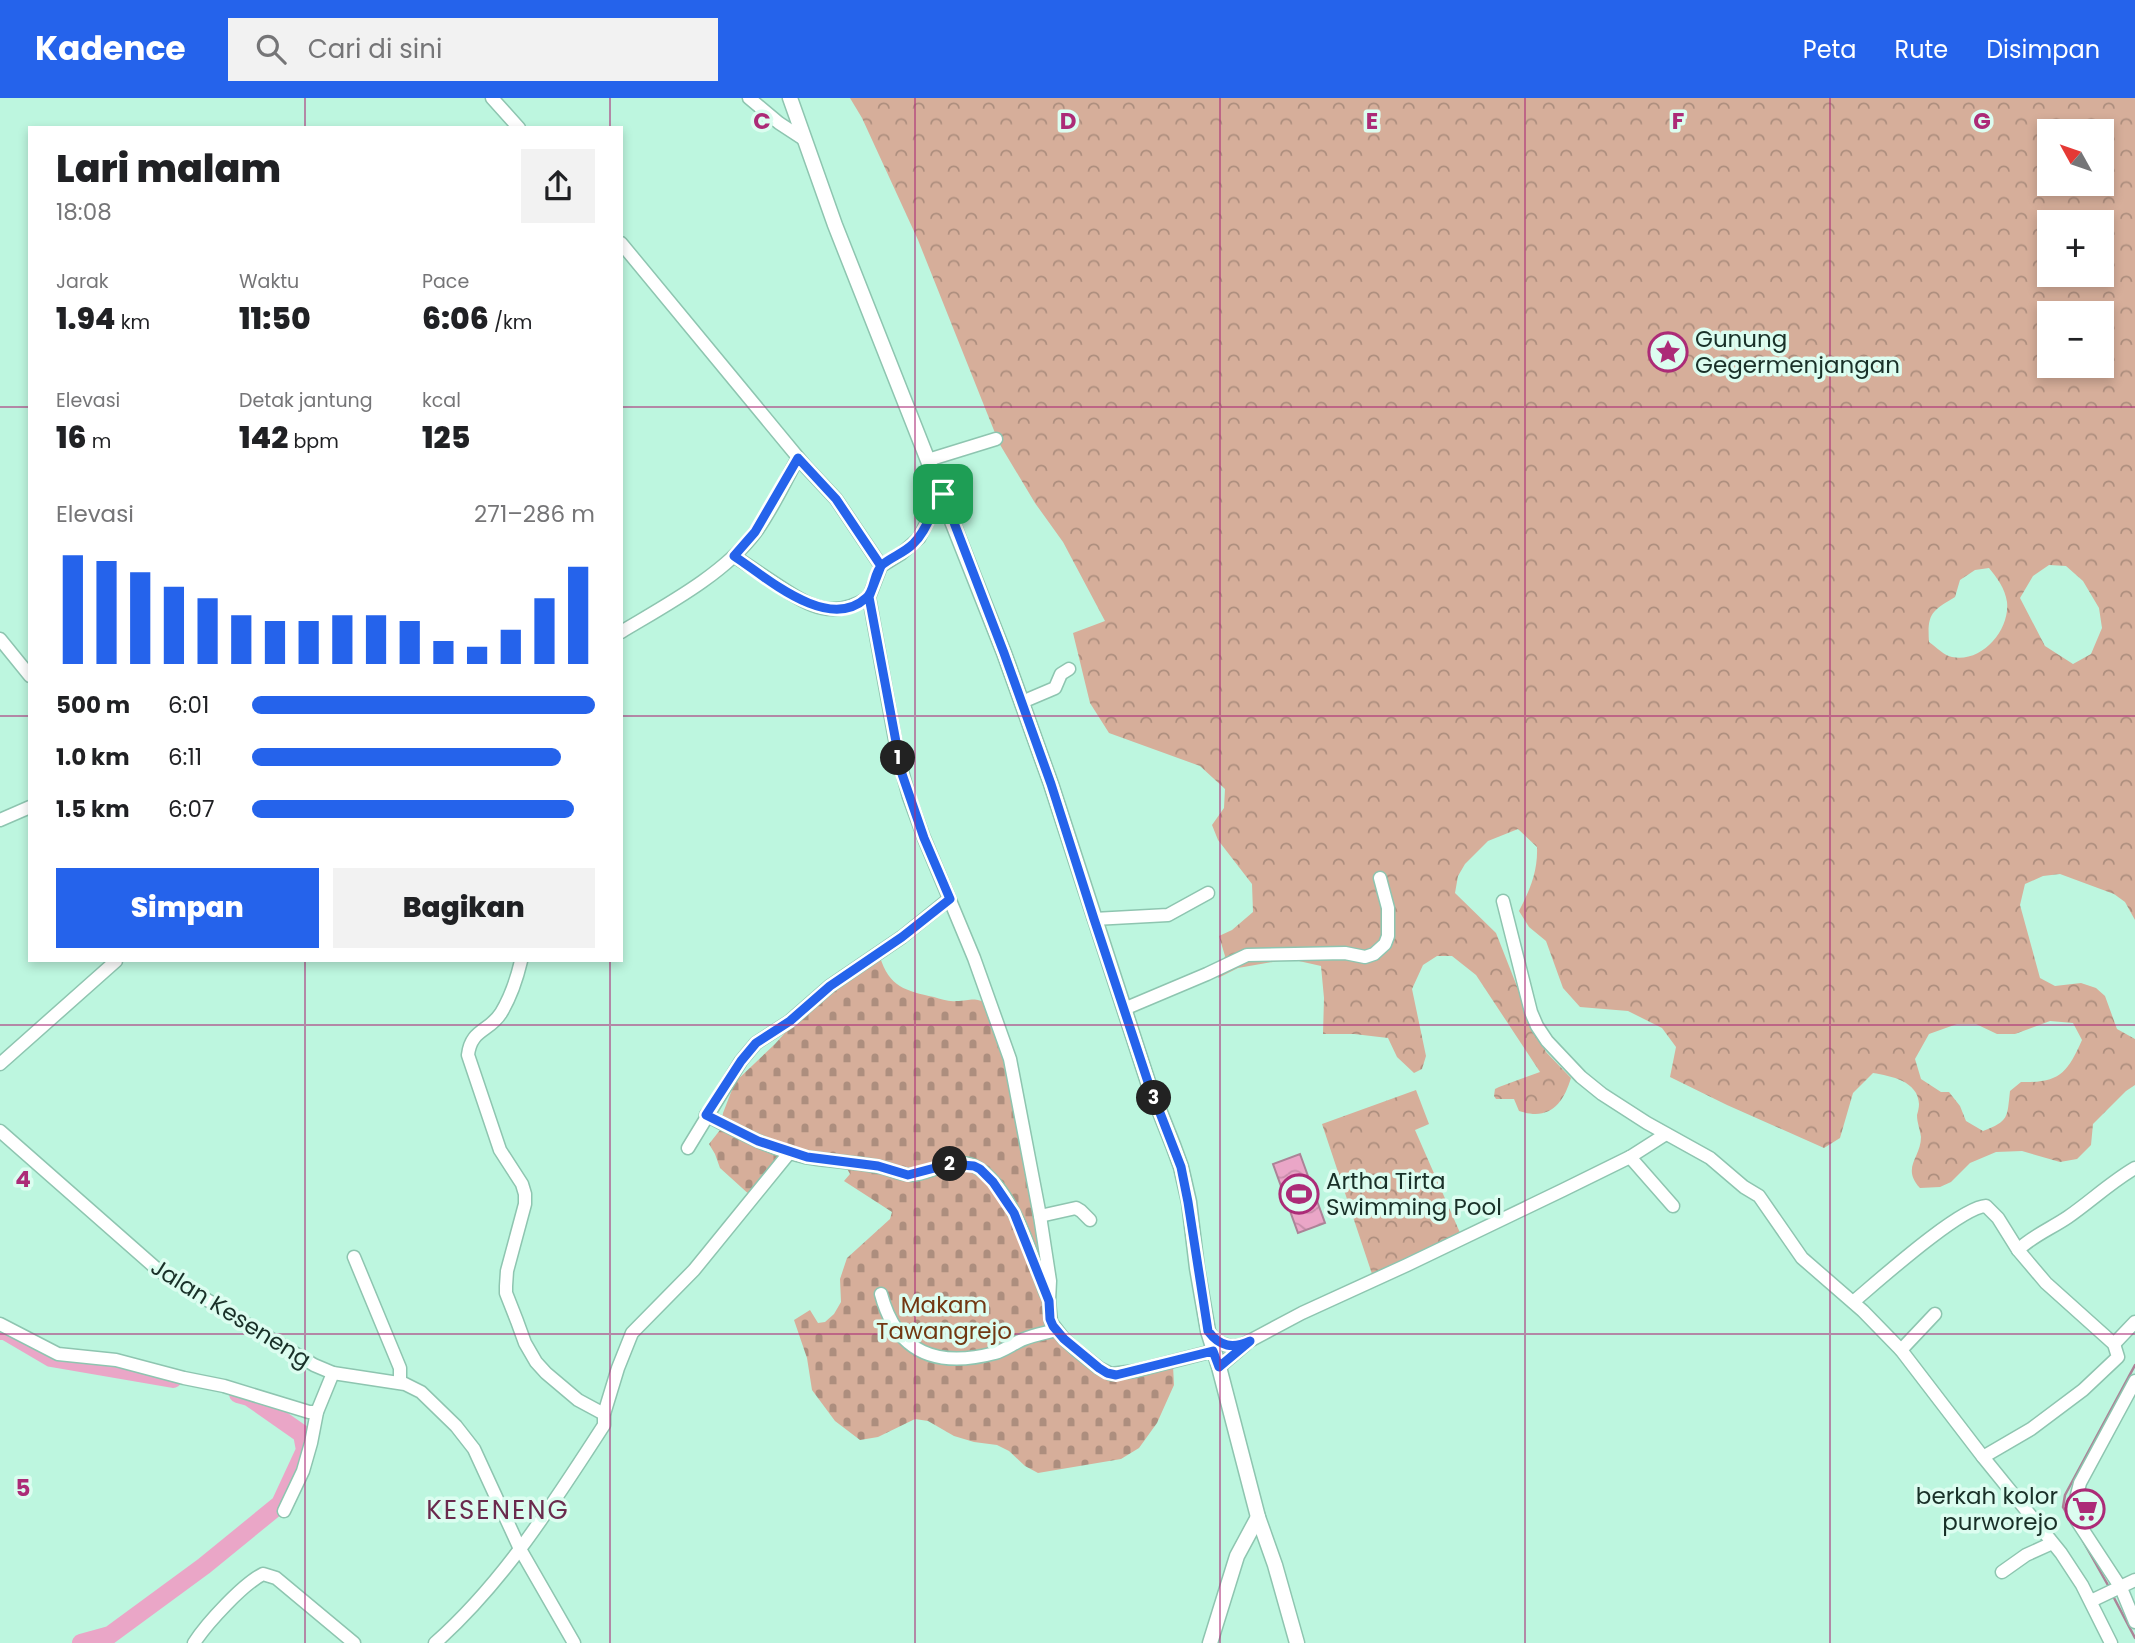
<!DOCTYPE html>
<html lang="id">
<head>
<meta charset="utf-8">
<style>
  :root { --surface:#fff; --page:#f2f2f2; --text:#202124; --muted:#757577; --accent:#2563eb }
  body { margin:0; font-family:Poppins,sans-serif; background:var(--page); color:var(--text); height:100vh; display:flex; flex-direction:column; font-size:26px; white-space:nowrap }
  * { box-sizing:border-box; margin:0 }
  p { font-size:23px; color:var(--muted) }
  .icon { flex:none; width:38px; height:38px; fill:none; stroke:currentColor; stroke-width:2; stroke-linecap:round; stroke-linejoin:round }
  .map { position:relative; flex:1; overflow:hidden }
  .panel { position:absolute; left:28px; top:28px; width:595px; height:836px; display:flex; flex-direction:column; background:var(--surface); border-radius:0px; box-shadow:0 4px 10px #0003 }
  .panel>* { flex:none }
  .needle { width:46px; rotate:310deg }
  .tools { position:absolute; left:2037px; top:21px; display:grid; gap:14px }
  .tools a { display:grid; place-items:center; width:77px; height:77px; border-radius:0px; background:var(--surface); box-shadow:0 4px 10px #0003; font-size:35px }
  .pin { position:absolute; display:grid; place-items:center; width:60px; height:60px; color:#fff; margin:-30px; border-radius:14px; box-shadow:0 4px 10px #0006 }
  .km { position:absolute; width:35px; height:35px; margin:-18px; border-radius:50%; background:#222; color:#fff; font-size:19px; line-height:35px; text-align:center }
  .round { display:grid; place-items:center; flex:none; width:74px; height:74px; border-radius:0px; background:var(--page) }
  .headline { display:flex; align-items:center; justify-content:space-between; height:119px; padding:0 28px }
  h1 { font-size:38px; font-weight:800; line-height:52px }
  .stats { display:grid; grid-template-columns:repeat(3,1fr); gap:10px; height:119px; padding:7px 28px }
  .stats div { display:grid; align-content:center }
  .stats b { font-size:30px; font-weight:800 }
  .stats small { font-size:19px; font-weight:400 }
  .stats p { font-size:19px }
  .chart { height:196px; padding:14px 28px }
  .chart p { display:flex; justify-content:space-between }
  .chart svg { width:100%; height:126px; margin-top:7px; stroke:var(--accent); stroke-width:6 }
  .cta { display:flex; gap:14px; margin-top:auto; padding:14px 28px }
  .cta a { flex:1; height:80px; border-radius:0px; background:var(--accent); color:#fff; font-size:28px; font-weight:800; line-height:80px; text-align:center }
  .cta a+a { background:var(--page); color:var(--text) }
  ul { padding:0 28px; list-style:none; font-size:23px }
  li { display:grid; grid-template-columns:112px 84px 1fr; align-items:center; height:52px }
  li i { height:18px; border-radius:9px; background:var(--accent) }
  header { display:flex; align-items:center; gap:42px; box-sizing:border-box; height:98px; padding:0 35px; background:var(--accent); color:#fff }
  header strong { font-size:33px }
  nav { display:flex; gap:38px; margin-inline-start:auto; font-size:24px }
  .search { width:490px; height:63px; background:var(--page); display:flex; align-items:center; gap:18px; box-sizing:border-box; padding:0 24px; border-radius:0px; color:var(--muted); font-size:26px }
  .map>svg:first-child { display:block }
  .forest { fill:url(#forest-crowns); fill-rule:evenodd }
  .cemetery { fill:url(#cemetery-stones) }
  .water { fill:url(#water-waves); stroke:#ab8397; stroke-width:2 }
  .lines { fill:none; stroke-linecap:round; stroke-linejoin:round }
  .stream { stroke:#ab8397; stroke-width:2.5 }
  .river { stroke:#eaa6c7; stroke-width:18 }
  .minor-casing { stroke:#8ec5b0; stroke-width:15 }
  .major-casing { stroke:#8ec5b0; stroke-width:17 }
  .minor { stroke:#fff; stroke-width:12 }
  .major { stroke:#fff; stroke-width:14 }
  .route-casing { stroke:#fff; stroke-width:14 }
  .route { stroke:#2563eb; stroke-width:9 }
  .grid { fill:none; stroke:#ac2b77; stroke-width:2; stroke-opacity:0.55 }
  .labels { text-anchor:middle; stroke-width:7; stroke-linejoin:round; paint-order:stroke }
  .poi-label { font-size:23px; fill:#193028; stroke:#dcfdf0; text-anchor:start }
  .park-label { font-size:23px; fill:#723712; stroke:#dcfdf0 }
  .street-label { font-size:23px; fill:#193028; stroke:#dcfdf0 }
  .quarter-label { font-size:26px; letter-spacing:2px; fill:#6a2a4d; stroke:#dcfdf0 }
  .grid-label { font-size:23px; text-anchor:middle; font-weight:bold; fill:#ac2b77; stroke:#dcfdf0; stroke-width:7; stroke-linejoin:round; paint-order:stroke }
</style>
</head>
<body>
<header>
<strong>Kadence</strong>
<div class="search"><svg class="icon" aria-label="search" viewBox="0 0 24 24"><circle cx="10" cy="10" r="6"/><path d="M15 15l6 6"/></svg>Cari di sini</div>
<nav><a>Peta</a><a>Rute</a><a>Disimpan</a></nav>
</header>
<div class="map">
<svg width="2135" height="1545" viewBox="0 0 2135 1545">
  <defs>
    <pattern id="forest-crowns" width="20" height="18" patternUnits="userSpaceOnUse" patternTransform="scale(1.75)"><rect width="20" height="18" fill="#d6ae9a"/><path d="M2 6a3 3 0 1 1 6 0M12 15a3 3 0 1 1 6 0" fill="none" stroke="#ad8e7e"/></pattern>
    <pattern id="cemetery-stones" width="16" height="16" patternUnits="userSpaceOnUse" patternTransform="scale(1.75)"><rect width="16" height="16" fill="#d6ae9a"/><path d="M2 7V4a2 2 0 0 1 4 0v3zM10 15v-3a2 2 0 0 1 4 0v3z" fill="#ad8e7e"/></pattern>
    <pattern id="water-waves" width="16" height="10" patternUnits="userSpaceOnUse" patternTransform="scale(1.75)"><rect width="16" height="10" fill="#eaa6c7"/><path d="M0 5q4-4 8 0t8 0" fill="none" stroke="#c88fab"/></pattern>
  </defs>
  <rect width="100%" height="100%" fill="#bdf6df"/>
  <!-- forest -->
  <g class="forest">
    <path d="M 850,0 L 2135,0 L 2135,822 L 2125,804 L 2114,796 L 2060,776 L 2043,778 L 2025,786 L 2020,807 L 2040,880 L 2055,888 L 2081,885 L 2096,890 L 2105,898 L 2117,931 L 2135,941 L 2135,987 L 2126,993 L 2093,1026 L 2091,1047 L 2077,1061 L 2060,1064 L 2022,1053 L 1996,1054 L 1970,1065 L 1951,1084 L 1940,1089 L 1920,1090 C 1901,1069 1921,1060 1921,1039 C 1920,1031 1917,1025 1917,1017 C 1918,1013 1919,1010 1919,1006 C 1918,983 1891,978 1873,975 L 1853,995 L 1840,1040 L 1824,1050 L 1727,1007 L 1670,979 L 1676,949 L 1662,930 L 1628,913 L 1580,909 L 1563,890 L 1546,843 L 1529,829 L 1519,813 C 1530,792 1538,773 1537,749 L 1518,731 L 1488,743 L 1465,766 L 1458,778 L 1455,795 L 1496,835 L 1531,924 L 1546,954 L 1571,980 C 1563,1006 1550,1023 1519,1013 L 1514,1001 L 1496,1001 L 1494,998 L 1495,991 L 1499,989 L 1540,974 L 1476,877 L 1452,858 L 1437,858 L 1423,867 L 1412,891 L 1426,958 L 1422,971 L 1414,975 L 1397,959 L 1388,940 L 1354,936 L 1323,936 L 1324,900 L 1321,868 L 1290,861 L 1238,870 L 1218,880 L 1225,858 L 1219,838 L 1232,832 L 1253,814 L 1252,786 L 1218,742 L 1212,727 L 1224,710 L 1225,691 L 1200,668 L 1109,635 L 1090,605 L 1073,535 L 1105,523 L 1063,444 L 1035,405 L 999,345 L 918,142 L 862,20 ZM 2049,33 L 2102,33 L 2102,86 L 2049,86 ZM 2049,124 L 2102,124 L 2102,177 L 2049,177 ZM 2049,215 L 2102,215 L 2102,268 L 2049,268 ZM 2049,467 L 2066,468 L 2083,483 L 2099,510 L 2102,530 L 2091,556 L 2073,566 L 2045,548 L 2020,500 L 2033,478 ZM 1989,470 C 1997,480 2005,490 2007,504 C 2010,532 1982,565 1952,559 C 1945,558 1936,549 1929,544 C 1927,515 1932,513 1955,499 L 1960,482 L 1975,472 ZM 2050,923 L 2073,925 L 2082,942 C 2067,976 2059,985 2021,984 L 2010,993 C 2007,1020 2009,1023 1983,1033 L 1966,1023 L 1960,1008 L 1949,994 L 1941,994 L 1921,981 L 1915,961 L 1929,936 L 1957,926 L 1976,926 L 1997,936 L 2015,936 Z"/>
    <polygon points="1416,992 1429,1026 1415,1032 1461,1137 1372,1176 1322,1026"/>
  </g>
  <!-- cemetery -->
  <path class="cemetery" d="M 880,859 C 889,889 906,893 934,899 C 941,901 949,904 956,903 C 971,903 973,898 988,906 L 1002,947 L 1058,1234 L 1114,1280 L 1173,1268 L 1174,1287 L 1157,1325 L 1139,1350 L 1121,1361 L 1038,1375 L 1025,1368 L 1009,1353 L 997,1347 L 974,1344 L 954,1338 L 928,1323 L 915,1321 L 878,1339 L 860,1342 L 835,1323 L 812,1292 L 807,1260 L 794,1222 L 810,1212 L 818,1225 L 825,1224 L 834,1216 L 841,1204 L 840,1181 L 847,1160 L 890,1121 L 892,1114 L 844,1083 L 850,1076 L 845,1067 L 787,1060 L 752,1099 L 720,1070 L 715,1056 L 709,1046 L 720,1032 L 723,1015 L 735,984 L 775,946 L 826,889 Z"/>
  <!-- water -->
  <polygon class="water" points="1300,1056 1325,1125 1298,1135 1273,1066"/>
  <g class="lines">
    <!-- stream -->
    <g class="stream">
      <polyline points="2069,1419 2063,1409 2065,1397 2135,1267"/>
      <polyline points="2083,1443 2109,1489"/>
      <polyline points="2113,1498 2135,1540"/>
    </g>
    <!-- river -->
    <g class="river">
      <polyline points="0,1233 5,1233 51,1260 173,1281"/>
      <polyline points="81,1545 110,1537 204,1468 280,1406 305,1352 302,1336 249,1299 238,1296"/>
    </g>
    <!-- minor casing -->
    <g class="minor-casing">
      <g id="minor">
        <polyline points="492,0 519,30"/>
        <polyline points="749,0 779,25 805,42"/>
        <polyline points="621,145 806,369 836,401 881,468 869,499 898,658 909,699 924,740 974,860 1010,961 1040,1118 1050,1183 1049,1203 1051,1224 1064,1241 1075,1251 1099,1270 1111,1276 1135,1273 1213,1253"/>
        <polyline points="928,362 996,341"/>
        <path d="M 734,458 C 749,468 764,478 779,488 C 811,509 833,522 869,499"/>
        <polyline points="881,468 902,455 919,440 942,395"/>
        <path d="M 621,534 C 666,507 723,477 755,435 C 772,412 784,385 798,360"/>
        <polyline points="0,541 30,578"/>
        <polyline points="1022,604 1055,590 1061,576 1069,571"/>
        <polyline points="0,722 30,709"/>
        <polyline points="1503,803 1531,914 1537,928 1547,943 1581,979 1602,996 1647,1025 1710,1060 1744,1089 1759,1098 1802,1160 1863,1213 1901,1252 1983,1359 2061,1455 2082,1487 2111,1545"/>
        <polyline points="1094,821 1168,817 1208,795"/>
        <path d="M 521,863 C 517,880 510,900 501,915 C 489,934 471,931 468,957 L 500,1052 L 522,1086 L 525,1096 L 525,1106 L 507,1173 L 506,1188 L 506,1195 L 517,1223 L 525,1245 L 536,1264 L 546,1275 L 578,1302 L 604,1316"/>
        <polyline points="1124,911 1207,876 1247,857 1345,855 1365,859 1374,856 1385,846 1388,838 1388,810 1380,780"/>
        <polyline points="0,966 116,863"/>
        <path d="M 706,1017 C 738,1034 770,1051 805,1059 C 828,1063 852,1064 875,1068 C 886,1069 899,1077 911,1077 C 932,1076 956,1056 978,1070 C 1013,1092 1032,1158 1046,1196"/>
        <polyline points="0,1033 158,1172 314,1267 333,1275 405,1286 421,1294 456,1328 474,1351 520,1451 574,1545"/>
        <polyline points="688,1050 741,963 756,945 790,923 830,888 902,839 949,801"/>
        <polyline points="1630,1059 1673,1108"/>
        <polyline points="1040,1118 1076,1110 1081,1113 1090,1122"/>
        <path d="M 2018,1152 C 2032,1138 2052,1130 2068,1119 C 2091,1103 2111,1084 2135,1070"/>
        <polyline points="354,1159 400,1270 400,1284"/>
        <path d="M 881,1196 C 897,1256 938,1270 995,1255 C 1005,1252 1014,1245 1024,1241 C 1034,1237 1045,1235 1056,1232"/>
        <path d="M 1853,1204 C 1877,1184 1960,1109 1986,1108 L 1998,1120 L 2018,1152 L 2046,1185 L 2114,1246 L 2118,1259 L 2083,1292 L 2031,1331 L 1983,1359"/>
        <polyline points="0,1226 58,1256 116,1262 184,1280 224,1288 309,1314 317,1314"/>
        <path d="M 1208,1233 C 1217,1246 1227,1250 1242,1247 L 1302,1215 L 1407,1167 L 1563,1092 L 1630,1059 L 1666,1036"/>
        <polyline points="2114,1246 2135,1224"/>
        <polyline points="1901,1252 1935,1216"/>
        <polyline points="1219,1269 1246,1246"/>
        <polyline points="2135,1283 2080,1385 2073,1413 2077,1423 2121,1490 2135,1524"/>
        <polyline points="284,1413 303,1373 311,1345 317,1314 333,1275"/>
        <polyline points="2002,1474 2026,1457 2048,1447 2050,1442"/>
        <polyline points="2091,1503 2135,1482"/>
        <path d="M 194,1545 C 207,1525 243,1486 263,1476 L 276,1480 L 354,1545"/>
        <path d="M 435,1545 C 504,1484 554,1404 604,1327 L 604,1316 L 618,1270 L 632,1235 L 694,1172 L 790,1054"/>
      </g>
    </g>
    <!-- major casing -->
    <g class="major-casing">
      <g id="major">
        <polyline points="790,0 835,127 1004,555 1051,686 1148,984 1173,1047 1181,1069 1189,1104 1197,1170 1208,1233 1219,1269 1258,1419 1275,1467 1297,1545"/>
        <polyline points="1210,1545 1237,1458 1258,1419"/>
      </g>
    </g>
    <!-- minor -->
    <use href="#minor" class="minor"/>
    <!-- major -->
    <use href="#major" class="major"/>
  </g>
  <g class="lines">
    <!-- route casing -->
    <g class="route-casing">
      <path id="route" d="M 943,396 C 932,411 927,433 913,446 C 904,455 891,459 882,467 C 873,476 875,493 866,500 C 828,535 766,479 734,458 L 755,434 L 798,360 L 836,401 L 881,468 L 869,499 L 902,676 L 924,740 L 950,801 L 902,839 L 830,888 L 790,923 L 756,945 L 741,963 L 706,1017 L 758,1043 L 807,1059 L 878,1068 L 908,1077 L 950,1066 L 974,1068 L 980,1071 L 993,1084 L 1014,1115 L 1049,1203 L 1050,1221 L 1053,1228 L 1064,1241 L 1099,1270 L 1107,1275 L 1116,1277 L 1213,1253 L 1219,1269 L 1250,1243 C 1233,1251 1220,1249 1208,1233 L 1188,1104 L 1181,1069 L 1148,984 L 1094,821 L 1051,686 L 1004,555 L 943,396"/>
    </g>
    <!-- route -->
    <use href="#route" class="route"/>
  </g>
  <!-- grid -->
  <path class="grid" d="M 305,0 L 305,30M 610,0 L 610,30M 915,0 L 915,1545M 1220,0 L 1220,1545M 1525,0 L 1525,1545M 1830,0 L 1830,1545M 0,309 L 30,309M 621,309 L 2135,309M 0,618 L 30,618M 621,618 L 2135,618M 305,863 L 305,1545M 610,863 L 610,1545M 0,927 L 2135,927M 0,1236 L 2135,1236"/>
  <!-- icons -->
  <defs>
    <g id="sight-ring" transform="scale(2.0125)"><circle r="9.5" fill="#dcfdf0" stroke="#ac2b77" stroke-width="1.5"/><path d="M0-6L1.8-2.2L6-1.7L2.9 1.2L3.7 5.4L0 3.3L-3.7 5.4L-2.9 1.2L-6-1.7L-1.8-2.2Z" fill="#ac2b77"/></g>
    <g id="stadium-ring" transform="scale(2.0125)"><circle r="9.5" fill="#dcfdf0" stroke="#ac2b77" stroke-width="1.5"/><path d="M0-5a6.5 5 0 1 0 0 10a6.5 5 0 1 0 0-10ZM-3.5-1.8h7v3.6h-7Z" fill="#ac2b77"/></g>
    <g id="supermarket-ring" transform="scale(2.0125)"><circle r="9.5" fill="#dcfdf0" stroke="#ac2b77" stroke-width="1.5"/><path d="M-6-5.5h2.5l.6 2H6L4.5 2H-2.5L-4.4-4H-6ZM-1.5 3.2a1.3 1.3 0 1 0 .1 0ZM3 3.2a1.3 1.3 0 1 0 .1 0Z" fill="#ac2b77"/></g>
  </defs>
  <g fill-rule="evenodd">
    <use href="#sight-ring" x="1668" y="254"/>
    <use href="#stadium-ring" x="1299" y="1096"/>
    <use href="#supermarket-ring" x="2085" y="1411"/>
  </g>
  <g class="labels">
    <!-- poi labels -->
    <g class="poi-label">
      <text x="1695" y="249">Gunung<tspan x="1695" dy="26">Gegermenjangan</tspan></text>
      <text x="1326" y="1091">Artha Tirta<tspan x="1326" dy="26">Swimming Pool</tspan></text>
      <text x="2058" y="1406" text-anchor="end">berkah kolor<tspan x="2058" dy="26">purworejo</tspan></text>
    </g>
    <!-- park labels -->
    <g class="park-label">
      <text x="944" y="1215">Makam<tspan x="944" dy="26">Tawangrejo</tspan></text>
    </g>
    <!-- street labels -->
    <g class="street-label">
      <text transform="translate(231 1215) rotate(32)" y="8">Jalan Keseneng</text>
    </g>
    <!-- quarter labels -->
    <g class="quarter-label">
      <text x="498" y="1421">KESENENG</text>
    </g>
  </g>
  <g class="grid-label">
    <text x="762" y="31">C</text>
    <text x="1068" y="31">D</text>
    <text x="1372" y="31">E</text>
    <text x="1678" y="31">F</text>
    <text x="1982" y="31">G</text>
    <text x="23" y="1089">4</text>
    <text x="23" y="1398">5</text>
  </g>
</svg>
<div class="tools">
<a><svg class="needle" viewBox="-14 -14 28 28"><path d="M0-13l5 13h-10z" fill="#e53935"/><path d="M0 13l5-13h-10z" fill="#757577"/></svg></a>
<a>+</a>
<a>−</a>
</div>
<div class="pin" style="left:943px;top:396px;background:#1e9e55"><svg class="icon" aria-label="arrive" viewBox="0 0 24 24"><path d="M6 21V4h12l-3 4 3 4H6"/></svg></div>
<b class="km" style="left:898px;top:660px">1</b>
<b class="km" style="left:950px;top:1066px">2</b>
<b class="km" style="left:1154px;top:1000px">3</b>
<section class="panel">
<div class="headline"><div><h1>Lari malam</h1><p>18:08</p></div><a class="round"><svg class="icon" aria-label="share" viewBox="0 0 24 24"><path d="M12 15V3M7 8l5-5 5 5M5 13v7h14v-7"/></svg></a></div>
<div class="stats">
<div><p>Jarak</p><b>1.94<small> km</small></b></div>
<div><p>Waktu</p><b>11:50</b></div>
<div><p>Pace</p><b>6:06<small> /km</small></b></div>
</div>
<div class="stats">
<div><p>Elevasi</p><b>16<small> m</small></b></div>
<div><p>Detak jantung</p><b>142<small> bpm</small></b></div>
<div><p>kcal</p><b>125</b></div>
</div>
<div class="chart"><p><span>Elevasi</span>271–286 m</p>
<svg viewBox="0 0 160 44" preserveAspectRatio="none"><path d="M5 44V6M15 44V8M25 44V12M35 44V17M45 44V21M55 44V27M65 44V29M75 44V29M85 44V27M95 44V27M105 44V29M115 44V36M125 44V38M135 44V32M145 44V21M155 44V10"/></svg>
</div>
<ul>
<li><b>500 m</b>6:01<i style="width:100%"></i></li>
<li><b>1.0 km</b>6:11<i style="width:90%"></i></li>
<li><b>1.5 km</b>6:07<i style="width:94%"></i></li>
</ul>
<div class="cta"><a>Simpan</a><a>Bagikan</a></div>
</section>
</div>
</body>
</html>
